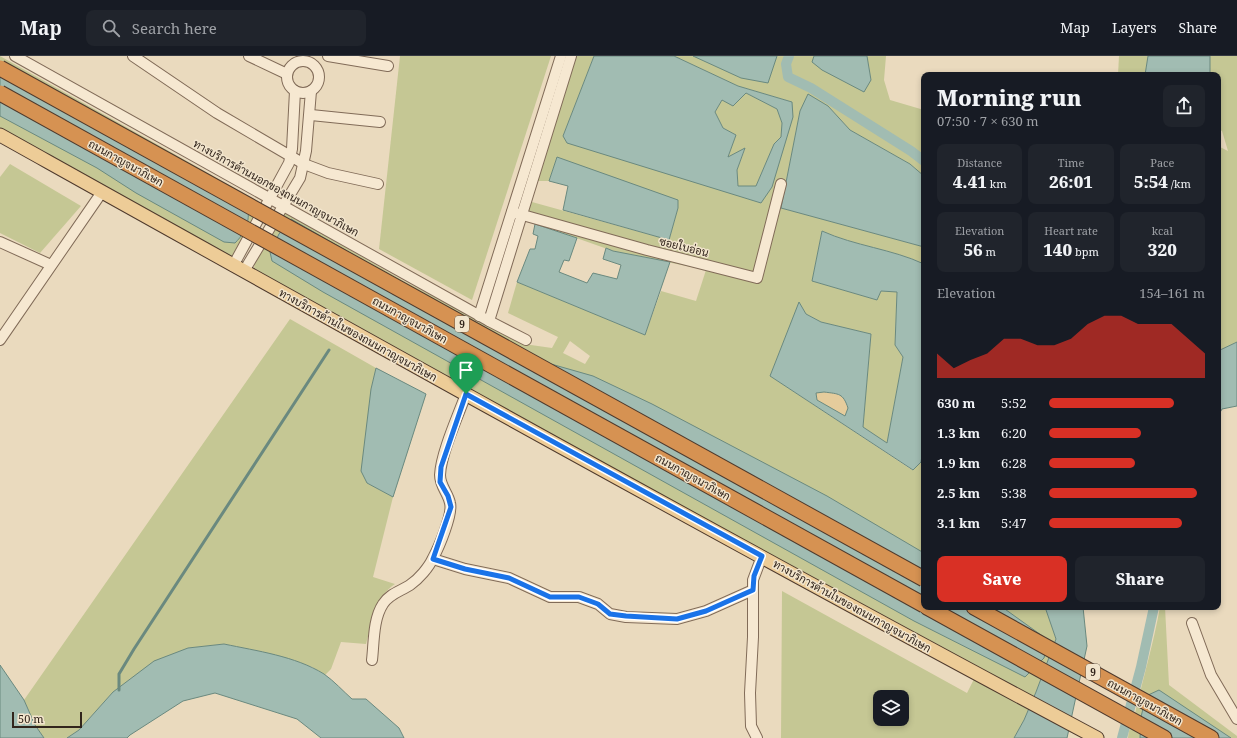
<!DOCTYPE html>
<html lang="en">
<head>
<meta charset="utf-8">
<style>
  :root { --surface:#171b24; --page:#20242c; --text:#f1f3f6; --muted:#9ea1a6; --line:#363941; --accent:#d93025 }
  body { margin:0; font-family:"Noto Serif",Sarabun,serif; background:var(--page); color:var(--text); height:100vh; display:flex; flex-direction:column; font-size:15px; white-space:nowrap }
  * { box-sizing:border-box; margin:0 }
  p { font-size:13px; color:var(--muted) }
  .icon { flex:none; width:22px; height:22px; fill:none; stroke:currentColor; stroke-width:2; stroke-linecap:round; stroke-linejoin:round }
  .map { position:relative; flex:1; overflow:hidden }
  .side { position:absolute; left:921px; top:16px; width:300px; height:538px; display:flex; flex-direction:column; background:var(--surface); border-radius:8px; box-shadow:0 2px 6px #0003 }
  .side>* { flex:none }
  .fabs { position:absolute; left:873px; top:634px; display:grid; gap:8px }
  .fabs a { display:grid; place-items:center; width:36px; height:36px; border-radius:8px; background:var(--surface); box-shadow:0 2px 6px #0003; font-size:20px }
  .scale { position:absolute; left:12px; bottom:10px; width:70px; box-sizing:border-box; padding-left:4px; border:2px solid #32251c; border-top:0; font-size:11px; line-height:14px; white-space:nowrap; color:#32251c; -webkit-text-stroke:3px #f2e5cd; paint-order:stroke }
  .pin { position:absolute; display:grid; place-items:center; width:34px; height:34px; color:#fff; margin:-41px -17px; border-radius:50% 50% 50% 0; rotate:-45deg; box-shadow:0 0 4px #0007 }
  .pin .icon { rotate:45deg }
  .round { display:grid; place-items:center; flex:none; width:42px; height:42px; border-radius:8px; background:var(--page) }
  .headline { display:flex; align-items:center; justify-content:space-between; height:68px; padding:0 16px }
  h1 { font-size:22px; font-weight:800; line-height:30px }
  .metrics { display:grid; grid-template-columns:repeat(3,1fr); gap:6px; height:68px; padding:4px 16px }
  .metrics div { display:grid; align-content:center; border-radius:8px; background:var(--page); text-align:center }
  .metrics b { font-size:17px; font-weight:800 }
  .metrics small { font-size:11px; font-weight:400 }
  .metrics p { font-size:11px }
  .chart { height:112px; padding:8px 16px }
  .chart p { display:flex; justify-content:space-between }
  .chart svg { width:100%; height:72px; margin-top:4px; fill:var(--accent); opacity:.7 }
  .action { display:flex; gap:8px; margin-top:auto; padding:8px 16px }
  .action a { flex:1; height:46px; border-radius:8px; background:var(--accent); color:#fff; font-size:16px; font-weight:800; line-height:46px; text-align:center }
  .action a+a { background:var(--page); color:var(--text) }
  ul { padding:0 16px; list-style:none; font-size:13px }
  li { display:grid; grid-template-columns:64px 48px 1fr; align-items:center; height:30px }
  li i { height:10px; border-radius:5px; background:var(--accent) }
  header { display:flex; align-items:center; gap:24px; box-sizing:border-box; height:56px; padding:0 20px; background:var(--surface); border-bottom:1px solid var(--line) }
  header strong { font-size:19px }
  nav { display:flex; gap:22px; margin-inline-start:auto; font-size:14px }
  .search { width:280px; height:36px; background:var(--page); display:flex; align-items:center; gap:10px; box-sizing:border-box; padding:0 14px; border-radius:8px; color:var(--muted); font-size:15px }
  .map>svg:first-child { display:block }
  .green { fill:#c5c794; fill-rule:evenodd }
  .sand { fill:#e5cc9c }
  .water { fill:#a1bcb2; stroke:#6a897f; fill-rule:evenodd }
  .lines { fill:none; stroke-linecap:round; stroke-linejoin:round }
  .stream { stroke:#6a897f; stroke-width:3 }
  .canal { stroke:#a1bcb2; stroke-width:10 }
  .minor-casing { stroke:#816b58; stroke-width:12 }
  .major-casing { stroke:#4f3a2d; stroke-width:15 }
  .highway-casing { stroke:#4f3a2d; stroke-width:17 }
  .minor { stroke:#f6e8d1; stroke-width:10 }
  .major { stroke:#edcc97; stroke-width:13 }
  .highway { stroke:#d69252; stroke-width:15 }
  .highway-bridge-casing { stroke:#4f3a2d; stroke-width:17; stroke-linecap:butt }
  .highway-bridge { stroke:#d69252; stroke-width:15 }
  .route-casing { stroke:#fff; stroke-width:8 }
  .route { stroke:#1a73e8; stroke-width:5 }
  .labels { text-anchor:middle; stroke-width:3; stroke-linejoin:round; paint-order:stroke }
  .shield { fill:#f2e5cd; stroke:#6c5f51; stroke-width:1 }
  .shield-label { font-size:10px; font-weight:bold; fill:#32251c }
  .street-label { font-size:11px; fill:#32251c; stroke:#f2e5cd }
</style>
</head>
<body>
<header>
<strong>Map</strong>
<div class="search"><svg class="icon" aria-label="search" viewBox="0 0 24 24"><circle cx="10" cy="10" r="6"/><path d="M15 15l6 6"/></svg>Search here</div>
<nav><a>Map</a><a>Layers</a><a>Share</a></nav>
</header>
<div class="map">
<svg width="1237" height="682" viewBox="0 0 1237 682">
  <rect width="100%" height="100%" fill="#eadabe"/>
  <!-- green -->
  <g class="green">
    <path d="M 0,0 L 258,145 C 253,164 245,187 231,201 L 227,199 L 0,72 Z"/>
    <polygon points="400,0 551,0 472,244 379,193"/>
    <path d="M 575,0 L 594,0 L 563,80 L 761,147 L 792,46 L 738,30 L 674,0 L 814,0 L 813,6 L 871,24 L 867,0 L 886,0 L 884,24 L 890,44 L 924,54 L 924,120 L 910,108 L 850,74 L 828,50 L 800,55 L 781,152 L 924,191 L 924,208 C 892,193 855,190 822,175 L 812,225 L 877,244 L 881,235 L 897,236 L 895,289 L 903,301 L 887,387 L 863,371 L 871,278 L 821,266 L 806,258 L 799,247 L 770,320 L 912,414 L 921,406 L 924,387 L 924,551 L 1045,551 L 1056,583 L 1036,636 L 1024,664 L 1014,682 L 781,682 L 782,535 L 967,637 L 974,623 L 973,609 L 746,487 L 254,213 L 255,204 L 285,156 L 402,224 L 524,288 L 552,292 L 558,281 L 508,257 L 517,226 L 645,279 L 661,235 L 696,245 L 706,214 L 613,195 L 523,163 L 532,146 L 669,184 L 678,152 L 557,101 L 549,125 L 536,125 ZM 570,285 L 590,300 L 585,308 L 563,297 ZM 880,641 L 902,641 L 902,663 L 880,663 Z"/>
    <polygon points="1119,0 1148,0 1145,19 1118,19"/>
    <polygon points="1210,0 1237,0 1237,286 1218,295 1218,90 1228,95 1222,75 1218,73 1218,19 1210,19"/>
    <polygon points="746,37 777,53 782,67 781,81 774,88 756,130 738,131 737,114 745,93 728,101 736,79 723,72 715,56 722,44"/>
    <polygon points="10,108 81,150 40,197 0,177 0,121"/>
    <path d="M 290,263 L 376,312 L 371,333 L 367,427 L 393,441 L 373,521 L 395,528 C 375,541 372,567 366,588 L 341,586 L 331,613 L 325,619 L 312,611 L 275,599 L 224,588 L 188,592 L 113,636 L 79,674 L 67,682 L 44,682 L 35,669 L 24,644 Z"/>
    <path d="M 1160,551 L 1165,551 L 1169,629 L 1237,680 L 1237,682 L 1128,682 C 1129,670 1134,664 1136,653 C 1144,619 1154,585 1160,551 Z"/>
  </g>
  <!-- sand -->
  <path class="sand" d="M 824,336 C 839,338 843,337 848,352 L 845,360 L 817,344 L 816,337 Z"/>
  <!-- water -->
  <g class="water">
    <path d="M 594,0 L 674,0 L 738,30 L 792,46 L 793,61 L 772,131 L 761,147 L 567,87 L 563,80 ZM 746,37 L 777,53 L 782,67 L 781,81 L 774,88 L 756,130 L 738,130 L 737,114 L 745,92 L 728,101 L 736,79 L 723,72 L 715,56 L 722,44 L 733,50 Z"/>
    <polygon points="693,0 777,0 768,27 741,22"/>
    <polygon points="814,0 867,0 871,24 864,36 822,14 812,6"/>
    <polygon points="1148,0 1210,0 1210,19 1145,19"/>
    <path d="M 0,6 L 247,143 C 250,162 249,173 235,187 L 224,186 L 136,137 L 97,112 L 0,60 Z"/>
    <polygon points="808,38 828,50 850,74 910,108 924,120 924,191 781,152 800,55"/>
    <polygon points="557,101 678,144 678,152 669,184 563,154 568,130 549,125"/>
    <polygon points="291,163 537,304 593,320 652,348 827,440 924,497 924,551 1002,551 1048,584 1044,602 1025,621 914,565 323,236 272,205 270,196 279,178"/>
    <polygon points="535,168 577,182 569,205 564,204 559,216 587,227 593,217 617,223 621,209 603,203 606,192 613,195 670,206 645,279 517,226 530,193 535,193 538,180 533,178"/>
    <path d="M 822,175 C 855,190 892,193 924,208 L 924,387 L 921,406 L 913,414 L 770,320 L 799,246 L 806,258 L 821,266 L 871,278 L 863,371 L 887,387 L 903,301 L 895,289 L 897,236 L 881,235 L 877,244 L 812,225 ZM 824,336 C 839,338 843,337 848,352 L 845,360 L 817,344 L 816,337 Z"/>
    <polygon points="1237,286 1237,350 1222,353 1218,360 1218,295"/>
    <polygon points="376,312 426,338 393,441 367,427 361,415 371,333"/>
    <polygon points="1045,551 1083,551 1087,590 1067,682 1014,682 1024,664 1036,636 1056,583"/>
    <path d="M 224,588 C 257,595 295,600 324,618 C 334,625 343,635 352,643 L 366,643 L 399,672 L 404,682 L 321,682 L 297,663 L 215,637 L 183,645 L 130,679 L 127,682 L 67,682 L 79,674 L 113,636 L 154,605 L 188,592 Z"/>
    <polygon points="0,609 24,644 35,669 44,682 0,682"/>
    <polygon points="1159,634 1231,682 1140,682 1141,661 1146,640"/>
  </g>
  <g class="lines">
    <!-- stream -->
    <polyline class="stream" points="119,634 119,618 134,593 329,294"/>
    <!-- canal -->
    <g class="canal">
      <polyline points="789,0 786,8 788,21 811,32 911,95 924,105"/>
      <polyline points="1122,682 1141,611 1154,551"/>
    </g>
    <!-- minor casing -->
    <g class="minor-casing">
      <g id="minor">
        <polyline points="15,0 489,265 526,284"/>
        <polyline points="133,0 217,57 304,108 328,117 378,128"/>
        <polyline points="249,0 287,18"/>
        <polyline points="328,0 388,10"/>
        <circle cx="303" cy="21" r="16"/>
        <polyline points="311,59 380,66"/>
        <polyline points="512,156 647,194 757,222 781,128"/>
        <polyline points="0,186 51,209"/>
        <polyline points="233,210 289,107 292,93 295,35"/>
        <polyline points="244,215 300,122 306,95 311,35"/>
        <polyline points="479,260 561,0"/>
        <polyline points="489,265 571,0"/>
        <polyline points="0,284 102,136"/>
        <polyline points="433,503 465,513 509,522 550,541 579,541 598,548 610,558 626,561 677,563 706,555 753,534"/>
        <polyline points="1192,567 1211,619 1237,663"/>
        <path d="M 372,604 C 374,587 373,563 383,548 C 389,538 401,535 410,529 C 419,523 429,511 433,502 C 439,491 453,458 450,447 C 448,437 440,430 440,419 C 441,397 458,360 466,338"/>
        <polyline points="757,682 751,670 750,637 753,581 753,524 762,500"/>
      </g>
    </g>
    <!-- major casing -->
    <g class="major-casing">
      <path id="major" d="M 0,79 C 364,282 729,486 1097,682"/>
    </g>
    <!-- highway casing -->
    <g class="highway-casing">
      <g id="highway">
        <polyline points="927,551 1164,682"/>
        <polyline points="974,551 1211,682"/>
      </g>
    </g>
    <!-- minor -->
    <use href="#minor" class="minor"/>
    <!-- major -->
    <use href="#major" class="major"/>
    <!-- highway -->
    <use href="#highway" class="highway"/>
    <!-- highway-bridge casing -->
    <g class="highway-bridge-casing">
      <g id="highway-bridge">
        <polyline points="0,12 924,523"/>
        <polyline points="0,37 924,549"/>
      </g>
    </g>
    <!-- highway-bridge -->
    <use href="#highway-bridge" class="highway-bridge"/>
  </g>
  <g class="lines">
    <!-- route casing -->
    <g class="route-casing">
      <polygon id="route" points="466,338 762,500 754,520 753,534 706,555 677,563 626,560 610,558 598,548 579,541 550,541 509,522 465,513 433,503 451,451 448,440 440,426 441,411"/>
    </g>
    <!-- route -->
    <use href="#route" class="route"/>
  </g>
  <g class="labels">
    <!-- shield labels -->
    <g class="shield">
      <rect x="455" y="260" width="14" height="16" rx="3"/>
      <rect x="1086" y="608" width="14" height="16" rx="3"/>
    </g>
    <g class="shield-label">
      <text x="462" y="272">9</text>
      <text x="1093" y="620">9</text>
    </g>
    <!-- street labels -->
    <g class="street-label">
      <text transform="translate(126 107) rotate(29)" y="4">ถนนกาญจนาภิเษก</text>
      <text transform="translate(276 132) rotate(29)" y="4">ทางบริการด้านนอกของถนนกาญจนาภิเษก</text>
      <text transform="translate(684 191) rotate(14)" y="4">ซอยใบอ่อน</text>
      <text transform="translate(410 264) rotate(29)" y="4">ถนนกาญจนาภิเษก</text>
      <text transform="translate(358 279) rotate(29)" y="4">ทางบริการด้านในของถนนกาญจนาภิเษก</text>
      <text transform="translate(693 421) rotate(29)" y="4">ถนนกาญจนาภิเษก</text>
      <text transform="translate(852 550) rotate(29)" y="4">ทางบริการด้านในของถนนกาญจนาภิเษก</text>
      <text transform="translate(1145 646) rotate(29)" y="4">ถนนกาญจนาภิเษก</text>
    </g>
  </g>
</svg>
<div class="fabs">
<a><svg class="icon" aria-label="layers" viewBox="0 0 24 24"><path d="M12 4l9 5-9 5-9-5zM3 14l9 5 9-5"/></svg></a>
</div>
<div class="scale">50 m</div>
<div class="pin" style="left:466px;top:338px;background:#1e9e55"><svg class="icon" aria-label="arrive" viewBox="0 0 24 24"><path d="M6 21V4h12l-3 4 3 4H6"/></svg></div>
<section class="side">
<div class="headline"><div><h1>Morning run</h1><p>07:50 · 7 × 630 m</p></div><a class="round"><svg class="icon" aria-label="share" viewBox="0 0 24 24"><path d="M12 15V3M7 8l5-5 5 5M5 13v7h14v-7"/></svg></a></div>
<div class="metrics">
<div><p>Distance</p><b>4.41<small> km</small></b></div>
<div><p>Time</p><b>26:01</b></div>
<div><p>Pace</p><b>5:54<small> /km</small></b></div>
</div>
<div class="metrics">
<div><p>Elevation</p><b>56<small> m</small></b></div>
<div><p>Heart rate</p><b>140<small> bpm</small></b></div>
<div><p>kcal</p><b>320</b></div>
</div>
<div class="chart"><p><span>Elevation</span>154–161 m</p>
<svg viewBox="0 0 160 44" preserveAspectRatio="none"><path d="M0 44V29L10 38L20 33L30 29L40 20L50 20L60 24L70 24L80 20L90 11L100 6L110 6L120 11L130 11L140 11L150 20L160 29V44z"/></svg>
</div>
<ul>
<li><b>630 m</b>5:52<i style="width:80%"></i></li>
<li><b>1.3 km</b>6:20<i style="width:59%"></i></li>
<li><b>1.9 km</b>6:28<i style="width:55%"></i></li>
<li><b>2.5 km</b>5:38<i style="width:95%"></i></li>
<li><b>3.1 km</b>5:47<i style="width:85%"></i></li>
</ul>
<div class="action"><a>Save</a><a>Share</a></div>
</section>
</div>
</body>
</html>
